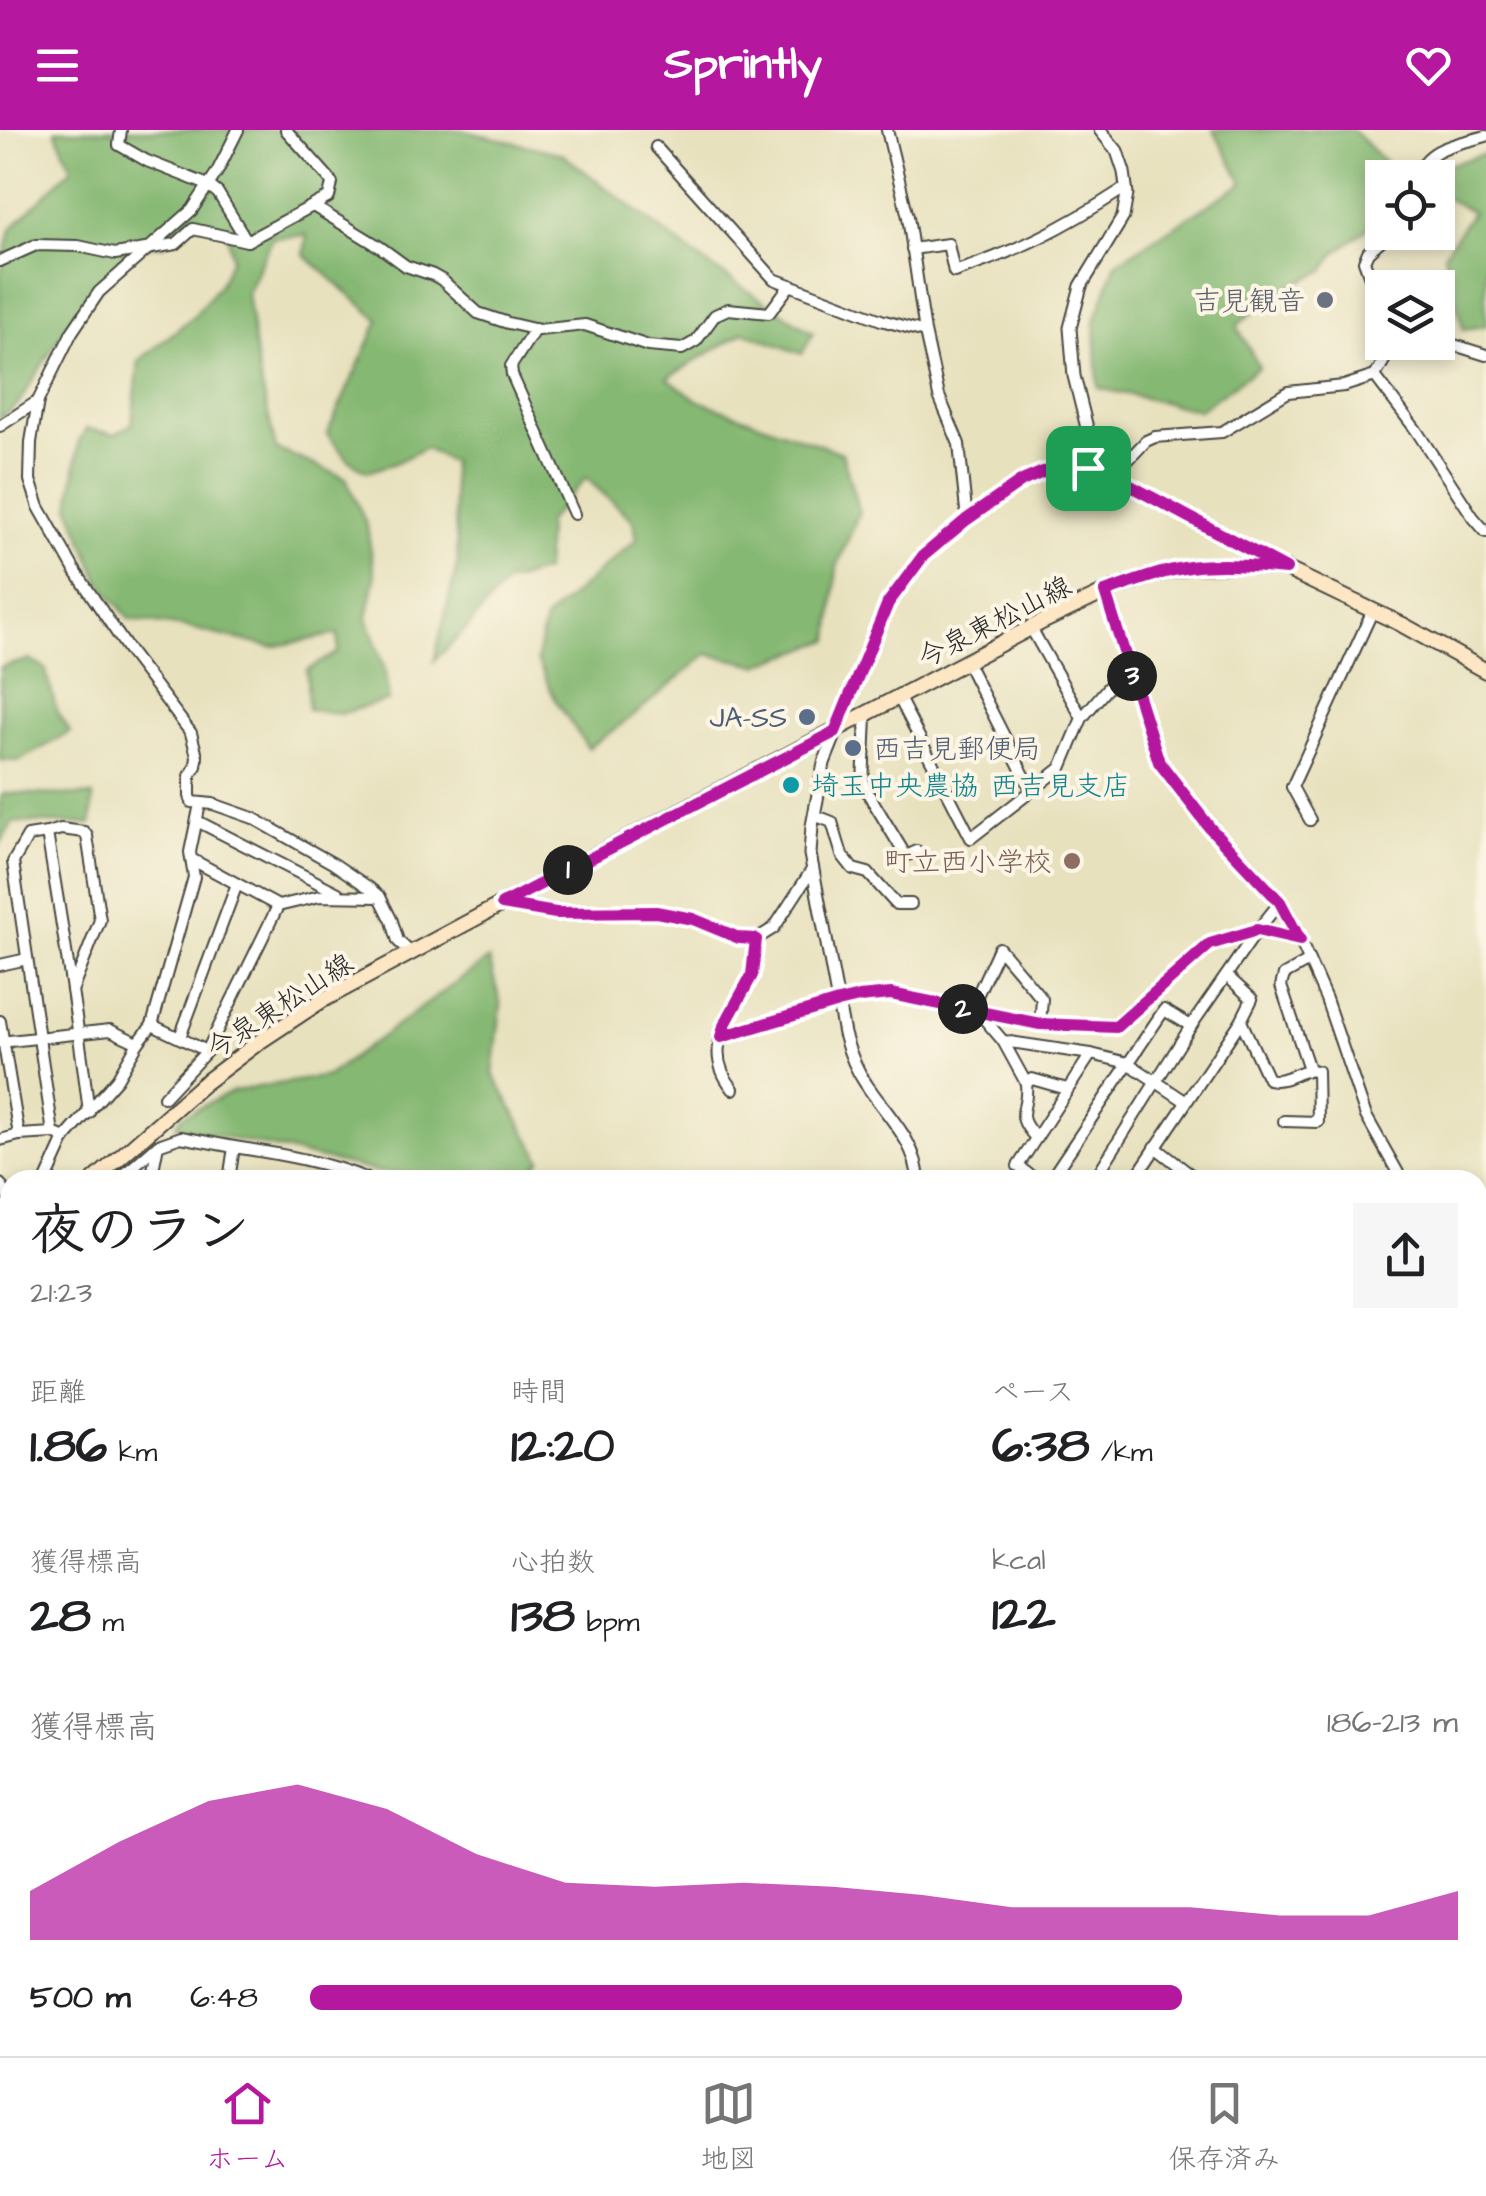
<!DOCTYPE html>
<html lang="ja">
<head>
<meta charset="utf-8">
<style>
  :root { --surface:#fff; --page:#f6f6f6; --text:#202124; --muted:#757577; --line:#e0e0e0; --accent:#b5179e }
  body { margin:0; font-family:"Architects Daughter","Klee One",sans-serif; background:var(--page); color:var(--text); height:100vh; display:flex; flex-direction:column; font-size:38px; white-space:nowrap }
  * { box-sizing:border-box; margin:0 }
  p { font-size:32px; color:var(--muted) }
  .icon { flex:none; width:55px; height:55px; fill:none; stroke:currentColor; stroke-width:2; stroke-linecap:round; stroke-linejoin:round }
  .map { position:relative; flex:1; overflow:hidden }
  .details { position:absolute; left:0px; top:1040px; width:1488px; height:888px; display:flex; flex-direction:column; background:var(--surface); border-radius:30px 30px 0 0; box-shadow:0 5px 15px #0003 }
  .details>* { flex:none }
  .tools { position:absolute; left:1365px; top:30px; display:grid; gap:20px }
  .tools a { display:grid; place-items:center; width:90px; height:90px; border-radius:0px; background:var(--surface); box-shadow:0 5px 15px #0003; font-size:50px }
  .pin { position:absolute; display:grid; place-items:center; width:85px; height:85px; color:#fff; margin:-42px; border-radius:20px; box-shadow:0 5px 15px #0006 }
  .km { position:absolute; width:50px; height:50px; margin:-25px; border-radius:50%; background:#222; color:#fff; font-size:28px; line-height:50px; text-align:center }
  .round { display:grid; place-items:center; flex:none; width:105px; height:105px; border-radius:0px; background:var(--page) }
  .overview { display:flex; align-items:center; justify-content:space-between; height:170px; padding:0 30px }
  h1 { font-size:55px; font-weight:800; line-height:75px }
  .metrics { display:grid; grid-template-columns:repeat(3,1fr); gap:15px; height:170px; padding:10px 30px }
  .metrics div { display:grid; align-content:center }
  .metrics b { font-size:50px; font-weight:800 }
  .metrics small { font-size:28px; font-weight:400 }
  .metrics p { font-size:28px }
  .chart { height:280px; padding:20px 30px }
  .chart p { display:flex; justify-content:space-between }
  .chart svg { width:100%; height:180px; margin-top:10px; fill:var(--accent); opacity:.7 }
  ul { padding:0 30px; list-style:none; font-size:32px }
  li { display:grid; grid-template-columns:160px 120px 1fr; align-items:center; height:75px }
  li i { height:25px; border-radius:12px; background:var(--accent) }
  header { display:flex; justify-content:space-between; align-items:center; height:130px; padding:0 30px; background:var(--accent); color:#fff; font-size:45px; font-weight:800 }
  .tab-bar { display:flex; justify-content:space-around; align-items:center; height:140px; border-top:2px solid var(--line); background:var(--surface); font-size:28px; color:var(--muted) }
  .tab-bar a { display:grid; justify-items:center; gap:5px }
  .tab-bar .on { color:var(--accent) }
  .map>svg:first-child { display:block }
  .green { fill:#a7d785; stroke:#698158; stroke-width:2.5 }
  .forest { fill:#85b872; stroke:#58724e; stroke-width:2.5 }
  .water { fill:#84b3ef; stroke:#586f8d; stroke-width:2.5 }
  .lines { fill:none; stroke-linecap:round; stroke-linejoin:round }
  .minor-casing { stroke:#474641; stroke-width:14 }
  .tertiary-casing { stroke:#474641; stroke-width:15 }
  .secondary-casing { stroke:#474641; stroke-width:18 }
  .minor { stroke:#fff; stroke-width:10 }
  .tertiary { stroke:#fff; stroke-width:11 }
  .secondary { stroke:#fce6c4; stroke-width:14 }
  .route-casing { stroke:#fff; stroke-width:20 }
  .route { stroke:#b5179e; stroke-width:12 }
  .worship-dot { fill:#6b7280; stroke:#fcf5e5; stroke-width:4 }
  .service-dot { fill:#5c6f8a; stroke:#fcf5e5; stroke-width:4 }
  .culture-dot { fill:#0f9aa8; stroke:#fcf5e5; stroke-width:4 }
  .education-dot { fill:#8d6e63; stroke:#fcf5e5; stroke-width:4 }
  .labels { text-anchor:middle; stroke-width:8; stroke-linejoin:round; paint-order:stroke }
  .worship-label { font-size:28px; fill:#5b616d; stroke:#fcf5e5; text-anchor:end }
  .street-label { font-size:28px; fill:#2b2b2b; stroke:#fcf5e5 }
  .service-label { font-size:28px; fill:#4e5e75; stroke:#fcf5e5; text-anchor:end }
  .culture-label { font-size:28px; fill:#0d838f; stroke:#fcf5e5; text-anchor:start }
  .education-label { font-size:28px; fill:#785e54; stroke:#fcf5e5; text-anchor:end }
</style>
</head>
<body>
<header><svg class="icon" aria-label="menu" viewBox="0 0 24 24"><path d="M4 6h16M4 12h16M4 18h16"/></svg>Sprintly<svg class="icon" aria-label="heart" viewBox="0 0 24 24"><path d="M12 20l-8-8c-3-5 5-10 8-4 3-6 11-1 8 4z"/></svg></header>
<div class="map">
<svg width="1486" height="1926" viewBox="0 0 1486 1926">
  <rect width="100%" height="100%" fill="#fcf5e5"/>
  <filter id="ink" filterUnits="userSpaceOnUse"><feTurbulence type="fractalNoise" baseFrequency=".01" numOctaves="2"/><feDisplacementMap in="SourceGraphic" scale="20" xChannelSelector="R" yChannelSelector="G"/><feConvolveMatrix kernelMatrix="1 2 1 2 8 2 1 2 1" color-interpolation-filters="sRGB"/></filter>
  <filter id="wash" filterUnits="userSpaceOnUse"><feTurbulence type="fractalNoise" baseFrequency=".0048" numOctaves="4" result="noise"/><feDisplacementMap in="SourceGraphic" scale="40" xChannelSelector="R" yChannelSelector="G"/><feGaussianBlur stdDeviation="2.25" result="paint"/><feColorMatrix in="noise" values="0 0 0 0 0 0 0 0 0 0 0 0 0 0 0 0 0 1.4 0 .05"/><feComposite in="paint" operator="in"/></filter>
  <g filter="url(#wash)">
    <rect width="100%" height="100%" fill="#e7e1be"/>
    <!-- green -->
    <polygon class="green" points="44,1918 301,1918 300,1926 43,1926"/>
    <!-- forest -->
    <g class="forest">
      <polygon points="55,0 462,0 562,24 698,128 813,203 802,224 744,202 667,248 699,271 842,323 859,382 837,437 830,510 758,535 707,524 629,589 588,618 556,571 537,530 545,489 637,409 633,390 586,348 547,392 545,441 505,453 468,497 434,531 458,431 451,332 425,318 395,333 367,342 349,330 327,304 379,190 304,125 307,105 272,108 247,163 257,235 276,319 346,348 367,396 375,448 367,488 384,537 389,570 339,584 308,579 307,540 338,522 338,504 271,517 185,497 129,489 99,450 70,377 79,311 86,299 115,304 132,294 139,231 194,186 220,154 232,127 227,101 191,91 164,115 133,115 59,208 18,274 0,289 0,147 11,99 72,38"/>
      <polygon points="1213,0 1353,0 1394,42 1393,47 1382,48 1382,78 1373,94 1334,124 1325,140 1273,164 1237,196 1259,237 1199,280 1098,258 1095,191 1116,133 1243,53"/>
      <polygon points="1486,24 1486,196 1463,199 1444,124 1472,82 1439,64 1441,37"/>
      <polygon points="29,530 45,538 57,582 70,602 19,631 0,630 0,537"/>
      <polygon points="5,663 93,666 91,694 13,692 0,714 0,667"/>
      <polygon points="489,829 501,875 493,944 541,1029 523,1050 415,1050 176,996 182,986 234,961 327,946"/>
      <polygon points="863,1918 1286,1918 1288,1926 854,1926"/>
    </g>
    <!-- water -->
    <polygon class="water" points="1478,1866 1486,1874 1486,1926 1396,1926 1386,1918 1478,1918"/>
  </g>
  <g filter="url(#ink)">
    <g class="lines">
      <!-- minor casing -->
      <g class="minor-casing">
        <g id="minor">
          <polyline points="121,0 119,15 147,31 208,55 218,63 247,111 329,67 332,53 329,48 286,0"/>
          <polyline points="238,0 217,42 192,80 99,162 72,202 38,271 31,312 30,350 39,377 74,439 131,524 191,603 197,626 196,636 190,646 190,666 192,672 213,674 253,688 334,734 368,757 380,767 392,791 398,811 412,824"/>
          <polyline points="887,0 908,87 925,202 939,266 959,314 967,390"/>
          <polyline points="656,17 774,149 881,190 925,202"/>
          <path d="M 1417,48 C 1425,16 1459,14 1486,6"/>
          <polyline points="313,76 380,117 406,136 433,145 442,150 478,183 508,193 538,200 585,195 648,216 682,219 696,211 715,185 728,179 769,183 790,155"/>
          <path d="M 912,119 L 948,114 L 954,142 C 1016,122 1065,97 1120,61 L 1127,64"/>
          <polyline points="0,131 36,115 78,116 115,124 176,114 193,99 247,111"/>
          <polyline points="1382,180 1364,131 1368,122 1391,102"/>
          <polyline points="535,199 511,236 512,245 574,384"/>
          <polyline points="1438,210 1486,225"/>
          <polyline points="1375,246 1416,300 1473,387 1486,402"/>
          <polyline points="0,296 38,271"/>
          <polyline points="1112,347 1146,311 1155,307 1222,302 1288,262 1344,256 1375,246 1395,212"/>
          <polyline points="1105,462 1159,632 1210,698 1280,772 1300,810 1326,869 1366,986 1402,1050"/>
          <polyline points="1031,498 1082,588"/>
          <polyline points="967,533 1032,661"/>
          <polyline points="899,568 971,708 1061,638 1082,588 1109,556 1131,541"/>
          <polyline points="866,586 863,655 906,726 917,721"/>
          <polyline points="200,674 190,722 191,729 278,776 320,766 380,767"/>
          <polyline points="814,685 832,692 842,725 853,739 868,743 896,774 911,774"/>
          <polyline points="1310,690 1292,657 1373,480"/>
          <polyline points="197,691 338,763"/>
          <polyline points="47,703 28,706 13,732 53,1003 65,1008"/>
          <polyline points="503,774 556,783 656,782 693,789 739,808 756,809 774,798 813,738"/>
          <polyline points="0,835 27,829"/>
          <path d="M 1227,846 L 1252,869 L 1241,891 L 1268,949 C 1288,954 1299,937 1317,941 L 1318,992 L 1284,991"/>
          <path d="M 72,861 L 100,790 L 87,706 L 84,702 L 61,699 L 47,703 C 62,796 78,889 89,983"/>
          <polyline points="970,881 999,818 1042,869 1040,894"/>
          <polyline points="980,884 1003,911 1026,953 1032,949 1067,959"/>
          <polyline points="0,891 19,1005"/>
          <polyline points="152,895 207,921 164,967"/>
          <polyline points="180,907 237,754"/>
          <polyline points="721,907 838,872 859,867 891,864 1040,894 1115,897 1210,814 1257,801 1280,772"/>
          <polyline points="1003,911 1091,924 1128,933 1185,971"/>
          <polyline points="0,912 110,900 138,913 117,949 65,1008 46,1050"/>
          <polyline points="138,913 152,895 194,747 191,729"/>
          <polyline points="207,921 278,776"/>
          <polyline points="1309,939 1281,856 1284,845 1309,831"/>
          <path d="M 1026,953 C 1029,983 1012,982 1036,1008"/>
          <path d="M 733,959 C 699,917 733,888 750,849 C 756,837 755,822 756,809"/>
          <polyline points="0,1010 19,1005 53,1003"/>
          <polyline points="158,1015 181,1007 234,1017"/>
          <polyline points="1155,1017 1191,1045 1187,1050"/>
          <polyline points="118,1050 158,1015 151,1050"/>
          <path d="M 229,1050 L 234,1017 C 280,1024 327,1032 370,1050"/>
          <polyline points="1036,1050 1018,1036 1091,924"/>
          <polyline points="1050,1050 1164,880 1191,896"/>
          <polyline points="1094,1050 1191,896 1257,801 1300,810"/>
          <polyline points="1134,1050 1241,891"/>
          <polyline points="0,1054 10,1070"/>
          <polyline points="1478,1148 1486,1158"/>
          <polyline points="1478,1659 1486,1720"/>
          <polyline points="1478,1823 1486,1800"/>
          <polyline points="402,1918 406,1926"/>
          <polyline points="459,1918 464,1926"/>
          <polyline points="36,1926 37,1918"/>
          <polyline points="504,1926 521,1918"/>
          <polyline points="596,1926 597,1918"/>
          <polyline points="707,1926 724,1918"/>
        </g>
      </g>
      <!-- tertiary casing -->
      <g class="tertiary-casing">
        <g id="tertiary">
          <polyline points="1087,338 1090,310 1074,246 1070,198 1081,156 1123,87 1127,64 1124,42 1117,21 1100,0"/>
          <path d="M 918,1050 C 918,1013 885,983 866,954 C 855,938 849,922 844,904 L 810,724 L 812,696 L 824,633 L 888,473 L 923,426 L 967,390 L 1022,351 L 1043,342 L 1087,338 L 1112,347 L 1285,438"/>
          <polyline points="0,1361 10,1334"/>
          <polyline points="0,1665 10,1666"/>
          <polyline points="1478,1848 1486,1855"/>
          <polyline points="344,1926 344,1918"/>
        </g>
      </g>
      <!-- secondary casing -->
      <g class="secondary-casing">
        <g id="secondary">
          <polyline points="94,1050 203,954 259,912 321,871 502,774 1040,493 1105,462 1154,445 1192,437 1237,435 1286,439 1401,494 1486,541"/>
          <polyline points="0,1089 10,1088"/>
        </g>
      </g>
      <!-- minor -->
      <use href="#minor" class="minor"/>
      <!-- tertiary -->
      <use href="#tertiary" class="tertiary"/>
      <!-- secondary -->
      <use href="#secondary" class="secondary"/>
    </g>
  </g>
  <g class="lines" filter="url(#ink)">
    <!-- route casing -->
    <g class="route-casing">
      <path id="route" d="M 1088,338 L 1112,346 L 1286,439 C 1255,436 1222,433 1190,437 C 1161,441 1133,452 1105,462 L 1159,632 L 1210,698 L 1280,772 L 1300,810 L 1257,800 L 1210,814 L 1116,897 L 1040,894 L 891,864 L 859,867 L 838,872 L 721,907 L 724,896 L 752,845 L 756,809 L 739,808 L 693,789 L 656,782 L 556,783 L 502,774 L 835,602 L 888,473 L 923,426 L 966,390 L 1022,351 L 1043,342 Z"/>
    </g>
    <!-- route -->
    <use href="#route" class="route"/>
  </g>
  <!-- markers -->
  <circle class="worship-dot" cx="1325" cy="170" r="10"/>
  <g class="service-dot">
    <circle cx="807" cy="587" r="10"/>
    <circle cx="853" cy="618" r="10"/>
  </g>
  <circle class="culture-dot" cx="791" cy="655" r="10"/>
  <circle class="education-dot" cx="1072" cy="731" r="10"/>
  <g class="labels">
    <!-- worship labels -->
    <g class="worship-label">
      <text x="1305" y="180">吉見観音</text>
    </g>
    <!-- street labels -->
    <g class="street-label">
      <text transform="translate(994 491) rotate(-27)" y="10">今泉東松山線</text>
      <text transform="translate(279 875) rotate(-33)" y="10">今泉東松山線</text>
    </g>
    <!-- service labels -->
    <g class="service-label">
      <text x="787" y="597">JA-SS</text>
      <text x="873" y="628" text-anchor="start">西吉見郵便局</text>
    </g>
    <!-- culture labels -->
    <g class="culture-label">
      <text x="811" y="665">埼玉中央農協 西吉見支店</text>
    </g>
    <!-- education labels -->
    <g class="education-label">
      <text x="1052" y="741">町立西小学校</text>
    </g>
  </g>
</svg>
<div class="tools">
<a><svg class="icon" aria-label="locate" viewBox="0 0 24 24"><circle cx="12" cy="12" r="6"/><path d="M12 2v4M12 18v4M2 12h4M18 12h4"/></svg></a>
<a><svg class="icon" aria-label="layers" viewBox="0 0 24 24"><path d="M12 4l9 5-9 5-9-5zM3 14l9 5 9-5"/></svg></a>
</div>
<div class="pin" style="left:1088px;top:338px;background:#1e9e55"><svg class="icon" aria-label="arrive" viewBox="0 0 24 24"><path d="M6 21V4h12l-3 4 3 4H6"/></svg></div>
<b class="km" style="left:568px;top:740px">1</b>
<b class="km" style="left:963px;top:879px">2</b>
<b class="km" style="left:1132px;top:546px">3</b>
<section class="details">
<div class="overview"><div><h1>夜のラン</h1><p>21:23</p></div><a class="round"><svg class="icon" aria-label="share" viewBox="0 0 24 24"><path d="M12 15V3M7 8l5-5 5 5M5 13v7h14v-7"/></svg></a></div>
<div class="metrics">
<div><p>距離</p><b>1.86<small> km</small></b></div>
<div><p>時間</p><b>12:20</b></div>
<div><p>ペース</p><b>6:38<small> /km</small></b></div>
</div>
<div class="metrics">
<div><p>獲得標高</p><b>28<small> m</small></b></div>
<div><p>心拍数</p><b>138<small> bpm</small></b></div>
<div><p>kcal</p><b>122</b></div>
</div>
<div class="chart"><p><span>獲得標高</span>186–213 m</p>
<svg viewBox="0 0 160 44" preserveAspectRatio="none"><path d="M0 44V32L10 20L20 10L30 6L40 12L50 23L60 30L70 31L80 30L90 31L100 33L110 36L120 36L130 36L140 38L150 38L160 32V44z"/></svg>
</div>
<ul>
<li><b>500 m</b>6:48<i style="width:76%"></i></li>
</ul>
</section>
</div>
<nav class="tab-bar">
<a class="on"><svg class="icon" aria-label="home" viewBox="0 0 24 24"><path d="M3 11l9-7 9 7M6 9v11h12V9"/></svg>ホーム</a>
<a><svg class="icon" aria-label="map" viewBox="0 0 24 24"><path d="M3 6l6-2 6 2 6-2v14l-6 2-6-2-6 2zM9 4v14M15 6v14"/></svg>地図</a>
<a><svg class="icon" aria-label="saved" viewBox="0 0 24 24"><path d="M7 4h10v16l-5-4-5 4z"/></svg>保存済み</a>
</nav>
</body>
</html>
